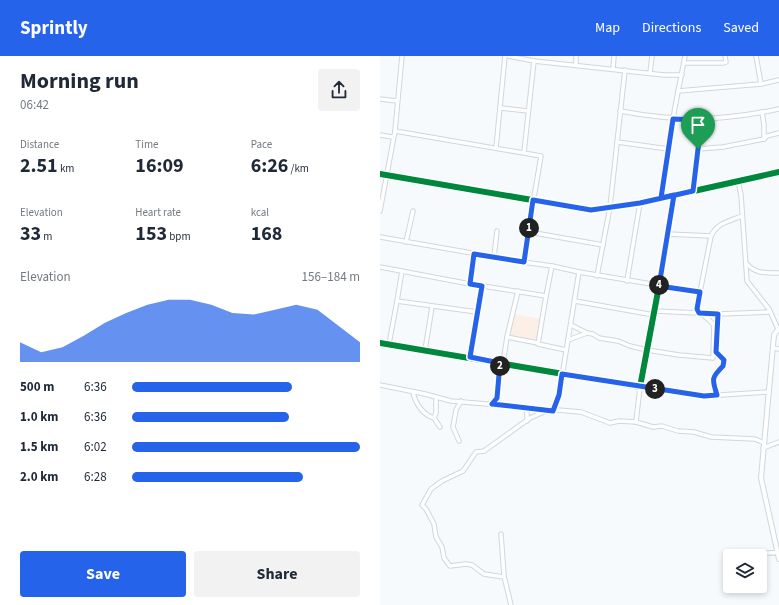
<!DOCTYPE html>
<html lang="en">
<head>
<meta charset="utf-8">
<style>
  :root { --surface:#fff; --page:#f2f2f3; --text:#1f2937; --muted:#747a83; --accent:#2563eb }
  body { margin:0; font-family:"Source Sans 3",sans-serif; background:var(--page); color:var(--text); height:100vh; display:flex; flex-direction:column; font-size:15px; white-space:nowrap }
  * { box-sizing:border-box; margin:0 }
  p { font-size:13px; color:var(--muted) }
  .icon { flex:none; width:22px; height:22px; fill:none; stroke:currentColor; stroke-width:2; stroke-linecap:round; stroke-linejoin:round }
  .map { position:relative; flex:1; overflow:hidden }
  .panel { display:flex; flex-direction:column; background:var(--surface); width:380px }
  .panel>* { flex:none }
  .fabs { position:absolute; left:343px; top:493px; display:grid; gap:8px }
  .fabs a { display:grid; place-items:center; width:44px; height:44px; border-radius:4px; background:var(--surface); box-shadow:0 2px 6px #0003; font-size:20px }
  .pin { position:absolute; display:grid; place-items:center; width:34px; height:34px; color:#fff; margin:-41px -17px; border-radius:50% 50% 50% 0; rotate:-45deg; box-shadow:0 0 4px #0007 }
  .pin .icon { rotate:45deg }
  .km { position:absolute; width:20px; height:20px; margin:-10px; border-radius:50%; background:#222; color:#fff; font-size:11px; line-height:20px; text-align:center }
  .round { display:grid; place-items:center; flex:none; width:42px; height:42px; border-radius:4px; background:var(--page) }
  .overview { display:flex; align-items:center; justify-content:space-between; height:68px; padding:0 20px }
  h1 { font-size:22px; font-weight:700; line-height:30px }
  .metrics { display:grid; grid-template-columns:repeat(3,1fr); gap:6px; height:68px; padding:4px 20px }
  .metrics div { display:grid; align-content:center }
  .metrics b { font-size:20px; font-weight:700 }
  .metrics small { font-size:11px; font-weight:400 }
  .metrics p { font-size:11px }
  .chart { height:112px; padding:8px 20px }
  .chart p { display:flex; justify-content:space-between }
  .chart svg { width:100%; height:72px; margin-top:4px; fill:var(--accent); opacity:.7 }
  .primary-button { display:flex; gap:8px; margin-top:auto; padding:8px 20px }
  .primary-button a { flex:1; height:46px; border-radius:4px; background:var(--accent); color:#fff; font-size:16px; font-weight:700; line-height:46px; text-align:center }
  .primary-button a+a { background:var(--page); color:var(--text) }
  ul { padding:0 20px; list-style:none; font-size:13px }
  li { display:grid; grid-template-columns:64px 48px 1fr; align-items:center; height:30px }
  li i { height:10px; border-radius:5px; background:var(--accent) }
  header { display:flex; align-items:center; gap:24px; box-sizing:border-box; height:56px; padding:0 20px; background:var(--accent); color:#fff }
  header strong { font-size:19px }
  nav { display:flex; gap:22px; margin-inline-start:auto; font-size:14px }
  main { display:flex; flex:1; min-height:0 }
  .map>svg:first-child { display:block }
  .green { fill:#fbefe7 }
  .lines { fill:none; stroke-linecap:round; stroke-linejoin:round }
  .minor-casing { stroke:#cfd7db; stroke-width:5.5 }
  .tertiary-casing { stroke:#cfd7db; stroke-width:6 }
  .minor { stroke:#fefeff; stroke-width:3.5 }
  .tertiary { stroke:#fefeff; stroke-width:4 }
  .cycleway-casing { stroke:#fff; stroke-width:8 }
  .cycleway { stroke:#00873e; stroke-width:6 }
  .route-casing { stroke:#fff; stroke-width:8 }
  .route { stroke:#2563eb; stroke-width:5 }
</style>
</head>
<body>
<header>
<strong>Sprintly</strong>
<nav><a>Map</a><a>Directions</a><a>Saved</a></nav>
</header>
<main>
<section class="panel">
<div class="overview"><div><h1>Morning run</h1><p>06:42</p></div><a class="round"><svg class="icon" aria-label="share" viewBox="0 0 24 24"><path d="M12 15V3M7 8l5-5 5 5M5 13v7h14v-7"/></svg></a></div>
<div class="metrics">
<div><p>Distance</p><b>2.51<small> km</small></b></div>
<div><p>Time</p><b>16:09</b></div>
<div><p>Pace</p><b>6:26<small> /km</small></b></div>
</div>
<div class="metrics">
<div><p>Elevation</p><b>33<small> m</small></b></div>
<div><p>Heart rate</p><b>153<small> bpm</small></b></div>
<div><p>kcal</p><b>168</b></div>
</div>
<div class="chart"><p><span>Elevation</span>156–184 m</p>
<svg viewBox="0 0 160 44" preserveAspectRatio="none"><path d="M0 44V32L10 38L20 35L30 28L40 20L50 14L60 9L70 6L80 6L90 9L100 14L110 15L120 12L130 9L140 12L150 22L160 32V44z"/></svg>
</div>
<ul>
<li><b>500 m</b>6:36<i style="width:70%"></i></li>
<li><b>1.0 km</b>6:36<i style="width:69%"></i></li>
<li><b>1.5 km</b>6:02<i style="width:100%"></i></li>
<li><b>2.0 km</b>6:28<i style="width:75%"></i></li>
</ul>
<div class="primary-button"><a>Save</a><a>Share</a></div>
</section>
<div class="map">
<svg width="399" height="549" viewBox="0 0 399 549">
  <rect width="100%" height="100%" fill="#f7fafc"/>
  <!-- green -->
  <polygon class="green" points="133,258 161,263 158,287 128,281"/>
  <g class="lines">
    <!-- minor casing -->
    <g class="minor-casing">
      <g id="minor">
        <polyline points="128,0 154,5 284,19 302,19"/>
        <polyline points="376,0 381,28"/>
        <polyline points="305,7 343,7 346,6 345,0"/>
        <polyline points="196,9 196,0"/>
        <polyline points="233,13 234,0"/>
        <polyline points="270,17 272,0"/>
        <polyline points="298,35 381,28 399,24"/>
        <polyline points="0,43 17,45"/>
        <polyline points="120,52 148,55"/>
        <path d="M 240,55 C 299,66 340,65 399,53"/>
        <polyline points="0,79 12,81"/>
        <polyline points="384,83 387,80 399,77"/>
        <polyline points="237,86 289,93"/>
        <polyline points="116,92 125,0"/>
        <polyline points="318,93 343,91 384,83 384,69 382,56"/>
        <polyline points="144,96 154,5"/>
        <polyline points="0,118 211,154 260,147 399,116"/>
        <polyline points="358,125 361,139 367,225 389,253 398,273"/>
        <polyline points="313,135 322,64"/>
        <polyline points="281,142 295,51 305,0"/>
        <polyline points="0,155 15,75 22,0"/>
        <polyline points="149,176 223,189"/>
        <polyline points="287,178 331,180"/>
        <polyline points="0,181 143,206 161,100 15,75"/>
        <polyline points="26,186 33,155"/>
        <polyline points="114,201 117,175"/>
        <polyline points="143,206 172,210"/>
        <path d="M 366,207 C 375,218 386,217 399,217"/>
        <polyline points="0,211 90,228 93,198"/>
        <polyline points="217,220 230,151 245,14"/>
        <polyline points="247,225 260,147"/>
        <polyline points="90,228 166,240 172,210 199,216"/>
        <polyline points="166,240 158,288 186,294"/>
        <polyline points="17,245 22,215"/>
        <polyline points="195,245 274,259"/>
        <polyline points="275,255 339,258 390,256"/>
        <polyline points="191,269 207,277"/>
        <polyline points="336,271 338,258"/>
        <polyline points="127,281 158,287"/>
        <path d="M 188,284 L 207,277 L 213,278 L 219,282 L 238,285 L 250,290 L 267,294 L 299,299 L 333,302 L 334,269 C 319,252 315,263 320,236"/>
        <polyline points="0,287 260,331 279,230 294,139"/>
        <polyline points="9,288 17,245 97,256"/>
        <path d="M 336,288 L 337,296 L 343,304 L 343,310 C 331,322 332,323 337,339"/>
        <polyline points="393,292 399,293"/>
        <polyline points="45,294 52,251"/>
        <polyline points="90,301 102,230"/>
        <polyline points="123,307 127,281 138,235"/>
        <polyline points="0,329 45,338 71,345 201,356 230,367 239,365 256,366 273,371 282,370 298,375 314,376 331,381 375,383 384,387"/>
        <path d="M 33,336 C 35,347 43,359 54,362"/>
        <polyline points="56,341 56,357 54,362 60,371"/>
        <polyline points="112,348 117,342 121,307"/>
        <polyline points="145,351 147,358 147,365"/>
        <path d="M 173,355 L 179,339 L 199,216 L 320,236 L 331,180 C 337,167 349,165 362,160"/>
        <polyline points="256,366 260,331 324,340 388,336"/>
        <polyline points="79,385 73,371 76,354 81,345"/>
        <polyline points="383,392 399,386"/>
        <polyline points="121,478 124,520 131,549"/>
        <path d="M 356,500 C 367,492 385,500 398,496"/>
        <polyline points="347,519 350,509"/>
        <polyline points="124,521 104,518 92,509 86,508 70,510 64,502 62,491 56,481 54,468 46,453 42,449 51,433 62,425 83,415 96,396 104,395 150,362 166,355"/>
      </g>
    </g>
    <!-- tertiary casing -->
    <g class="tertiary-casing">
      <polyline id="tertiary" points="399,272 394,279 381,422 399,503"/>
    </g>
    <!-- minor -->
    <use href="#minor" class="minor"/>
    <!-- tertiary -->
    <use href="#tertiary" class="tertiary"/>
    <!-- cycleway casing -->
    <g class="cycleway-casing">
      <g id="cycleway">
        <polyline points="0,118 211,154 260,147 399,116"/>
        <polyline points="0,287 260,331 279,230 294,139"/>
      </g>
    </g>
    <!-- cycleway -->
    <use href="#cycleway" class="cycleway"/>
  </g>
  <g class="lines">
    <!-- route casing -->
    <g class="route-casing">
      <path id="route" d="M 318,93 L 313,135 L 260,147 L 211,154 L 153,144 L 144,206 L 94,198 L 90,228 L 102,230 L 90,301 L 120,307 L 117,342 L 112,348 L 173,355 L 179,339 L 182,318 L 324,340 L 337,339 C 332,323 331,322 343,310 L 344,304 L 336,296 L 338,258 L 319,257 L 317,253 L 320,236 L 279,230 L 294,139 L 281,142 L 293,63 L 322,64 L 318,93"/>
    </g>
    <!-- route -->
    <use href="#route" class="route"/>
  </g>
</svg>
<div class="fabs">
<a><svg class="icon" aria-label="layers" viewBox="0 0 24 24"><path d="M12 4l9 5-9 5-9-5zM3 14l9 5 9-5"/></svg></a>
</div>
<div class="pin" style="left:318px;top:93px;background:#1e9e55"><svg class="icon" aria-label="arrive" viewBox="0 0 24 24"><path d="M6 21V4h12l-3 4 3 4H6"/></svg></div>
<b class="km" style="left:149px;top:172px">1</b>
<b class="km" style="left:120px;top:310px">2</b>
<b class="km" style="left:275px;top:333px">3</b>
<b class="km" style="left:279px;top:229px">4</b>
</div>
</main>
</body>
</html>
